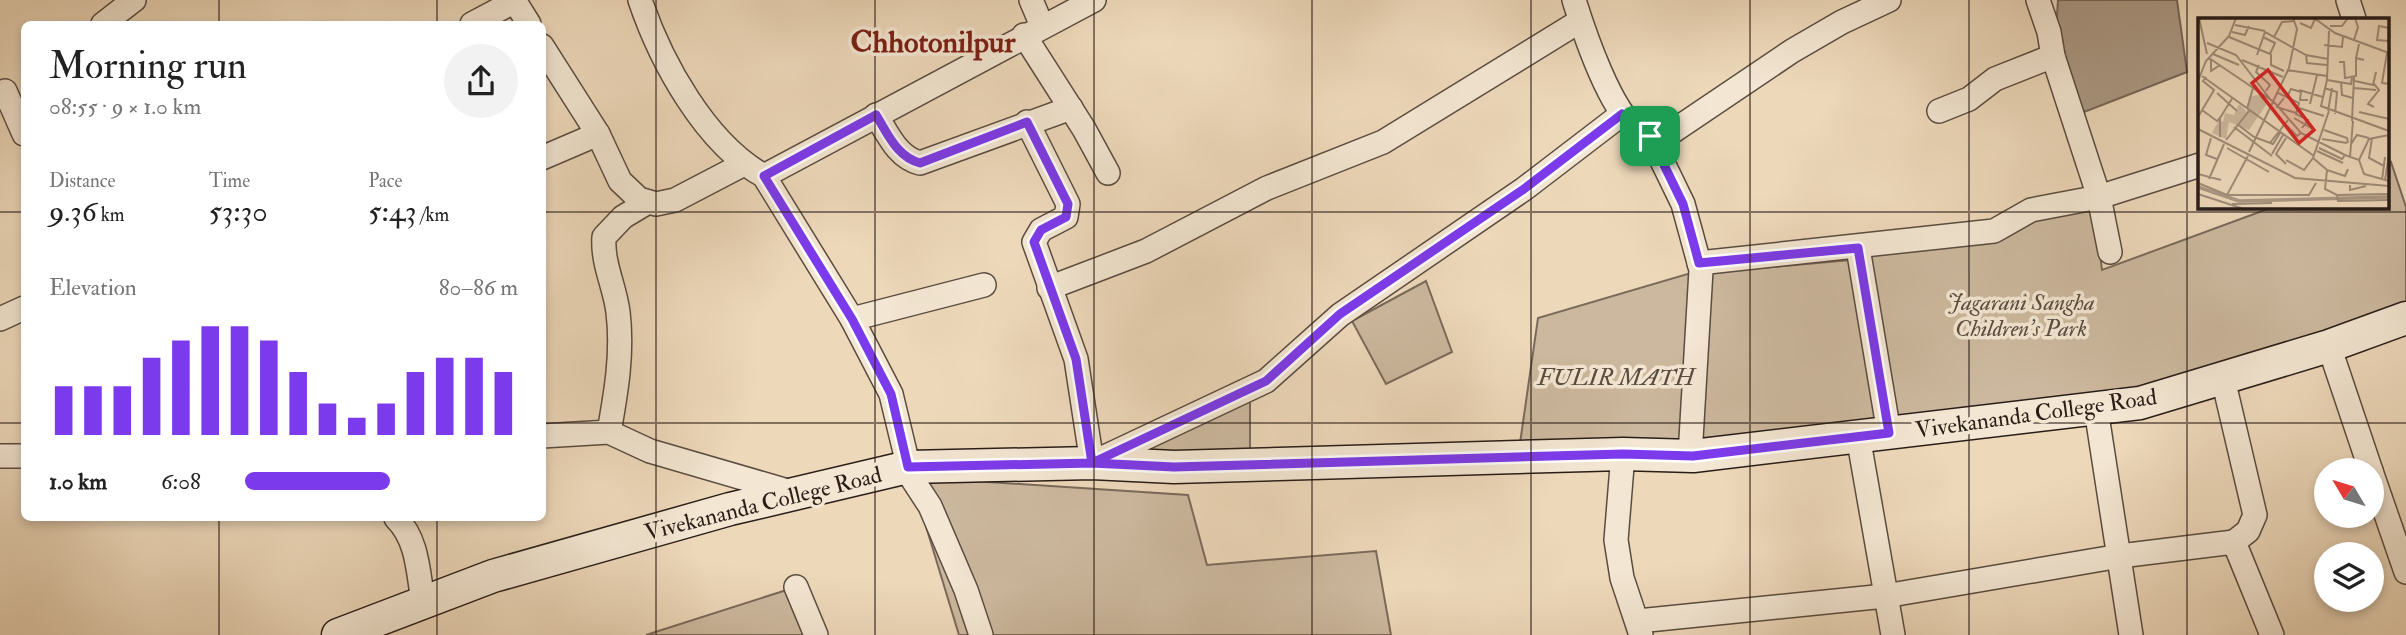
<!DOCTYPE html>
<html lang="en">
<head>
<meta charset="utf-8">
<style>
  :root { --surface:#fff; --page:#f2f2f2; --text:#222; --muted:#767676; --accent:#7c3aed }
  body { margin:0; font-family:"IM FELL Double Pica",serif; background:var(--page); color:var(--text); height:100vh; display:flex; flex-direction:column; font-size:26px; white-space:nowrap }
  * { box-sizing:border-box; margin:0 }
  p { font-size:23px; color:var(--muted) }
  .icon { flex:none; width:38px; height:38px; fill:none; stroke:currentColor; stroke-width:2; stroke-linecap:round; stroke-linejoin:round }
  .map { position:relative; flex:1; overflow:hidden }
  .sheet { position:absolute; left:21px; top:21px; width:525px; height:500px; display:flex; flex-direction:column; background:var(--surface); border-radius:10px; box-shadow:0 4px 10px #0003 }
  .sheet>* { flex:none }
  .needle { width:46px; rotate:308deg }
  .controls { position:absolute; left:2314px; top:458px; display:grid; gap:14px }
  .controls a { display:grid; place-items:center; width:70px; height:70px; border-radius:50%; background:var(--surface); box-shadow:0 4px 10px #0003; font-size:35px }
  .pin { position:absolute; display:grid; place-items:center; width:60px; height:60px; color:#fff; margin:-30px; border-radius:14px; box-shadow:0 4px 10px #0006 }
  .round { display:grid; place-items:center; flex:none; width:74px; height:74px; border-radius:37px; background:var(--page) }
  .headline { display:flex; align-items:center; justify-content:space-between; height:119px; padding:0 28px }
  h1 { font-size:38px; font-weight:600; line-height:52px }
  .figures { display:grid; grid-template-columns:repeat(3,1fr); gap:10px; height:119px; padding:7px 28px }
  .figures div { display:grid; align-content:center }
  .figures b { font-size:30px; font-weight:600 }
  .figures small { font-size:19px; font-weight:400 }
  .figures p { font-size:19px }
  .chart { height:196px; padding:14px 28px }
  .chart p { display:flex; justify-content:space-between }
  .chart svg { width:100%; height:126px; margin-top:7px; stroke:var(--accent); stroke-width:6 }
  ul { padding:0 28px; list-style:none; font-size:23px }
  li { display:grid; grid-template-columns:112px 84px 1fr; align-items:center; height:52px }
  li i { height:18px; border-radius:9px; background:var(--accent) }
  .map>svg:first-child { display:block }
  .green { fill:#ccb89e; stroke:#7a6a5b; stroke-width:2 }
  .water { fill:#aa9883; stroke:#766758; stroke-width:2 }
  .lines { fill:none; stroke-linecap:round; stroke-linejoin:round }
  .street-casing { stroke:#5a4c40; stroke-width:26 }
  .secondary-casing { stroke:#291d18; stroke-width:35 }
  .street { stroke:#f3e6d2; stroke-width:23 }
  .secondary { stroke:#f3e6d2; stroke-width:32 }
  .route-casing { stroke:#fff; stroke-width:14 }
  .route { stroke:#7c3aed; stroke-width:9 }
  .grid { fill:none; stroke:#291d18; stroke-width:2; stroke-opacity:0.55 }
  .labels { text-anchor:middle; stroke-width:7; stroke-linejoin:round; paint-order:stroke }
  .park-label { font-size:23px; font-style:italic; fill:#5a4c40; stroke:#f3e6d2 }
  .street-label { font-size:23px; fill:#291d18; stroke:#f3e6d2 }
  .district-label { font-size:30px; font-weight:bold; fill:#7a1f14; stroke:#f3e6d2 }
  .inset-river { fill:none; stroke:#aa9883; stroke-width:3.5 }
  .inset-road { fill:none; stroke:#9f8d79; stroke-width:2 }
  .view { fill:#d62828; fill-opacity:0.15; stroke:#d62828; stroke-width:3.5 }
  .inset-edge { fill:none; stroke:#291d18; stroke-width:3.5 }
</style>
</head>
<body>
<div class="map">
<svg width="2406" height="635" viewBox="0 0 2406 635">
  <rect width="100%" height="100%" fill="#edd8ba"/>
  <filter id="stains"><feTurbulence type="fractalNoise" baseFrequency=".00286" numOctaves="4"/><feColorMatrix values="0 0 0 0 .2 0 0 0 0 .09 0 0 0 0 .02 0 0 0 .5 -.17"/></filter>
  <radialGradient id="worn" r=".72"><stop offset=".6" stop-color="#630" stop-opacity="0"/><stop offset="1" stop-color="#630" stop-opacity=".3"/></radialGradient>
  <!-- green -->
  <g class="green">
    <polygon points="2391,162 2406,207 2406,305 2224,375 1690,456 1518,457 1538,318 1701,270 1705,273 1851,260 2094,205 2102,270 2273,207 2387,206 2387,164"/>
    <polygon points="1426,281 1452,352 1386,384 1352,321"/>
    <polygon points="1250,401 1250,460 1120,457"/>
    <polygon points="911,477 1188,495 1207,565 1376,551 1391,635 959,635"/>
    <polygon points="796,587 820,635 646,635"/>
  </g>
  <!-- water -->
  <polygon class="water" points="2058,0 2177,0 2187,72 2084,112 2054,59"/>
  <g class="lines">
    <!-- street casing -->
    <g class="street-casing">
      <g id="street">
        <polyline points="514,0 529,24"/>
        <path d="M 640,0 C 661,62 705,143 764,176 L 852,319 L 891,394 L 911,477 L 930,506 L 966,590 L 981,635"/>
        <polyline points="1031,0 1042,26"/>
        <path d="M 1574,0 C 1584,32 1611,113 1639,131 C 1648,136 1656,136 1666,136 L 1792,51 L 1842,22 L 1889,0"/>
        <polyline points="2038,0 2049,32 2053,56 2099,197 2110,252"/>
        <polyline points="2348,0 2354,19"/>
        <polyline points="103,24 134,0"/>
        <polyline points="472,24 515,1"/>
        <polyline points="1024,35 1084,129 1108,173"/>
        <polyline points="542,46 598,134 620,181 639,199 656,204 675,200 744,164"/>
        <polyline points="5,91 24,134"/>
        <polyline points="1939,111 1969,99 1995,79 2053,56"/>
        <path d="M 876,115 C 888,134 897,157 920,163 L 1071,108"/>
        <polyline points="1027,122 1068,204 1066,217 1041,230 1034,242 1076,359 1092,463 1266,381 1340,315 1524,189 1622,114"/>
        <polyline points="1650,136 1683,204 1701,270 1690,456"/>
        <polyline points="542,158 598,134"/>
        <polyline points="764,176 1094,0"/>
        <polyline points="1858,248 1889,433"/>
        <polyline points="1699,263 1994,231 2031,210 2099,197 2200,165"/>
        <polyline points="1049,288 1146,251 1267,188 1383,142 1580,21"/>
        <polyline points="0,319 24,308"/>
        <polyline points="852,319 984,285"/>
        <polyline points="2329,346 2371,471"/>
        <polyline points="2096,409 2131,635"/>
        <path d="M 609,432 C 616,393 623,353 618,312 C 615,287 602,263 604,237 L 623,217 L 648,202"/>
        <polyline points="542,436 609,432 650,451 791,492"/>
        <polyline points="1858,436 1893,635"/>
        <polyline points="1623,454 1616,540 1622,578 1641,635"/>
        <polyline points="0,456 24,456"/>
        <polyline points="2371,471 2406,572"/>
        <path d="M 396,518 C 418,540 418,572 423,601"/>
        <polyline points="2234,542 2272,635"/>
        <polyline points="796,587 816,635"/>
        <polyline points="1638,621 1885,596 2120,556 2234,542 2248,531 2255,515 2223,379"/>
      </g>
    </g>
    <!-- secondary casing -->
    <g class="secondary-casing">
      <polyline id="secondary" points="338,635 493,576 730,509 908,467 1092,463 1174,467 1623,454 1693,456 2140,403 2329,346 2406,318"/>
    </g>
    <!-- street -->
    <use href="#street" class="street"/>
    <!-- secondary -->
    <use href="#secondary" class="secondary"/>
  </g>
  <g class="lines">
    <!-- route casing -->
    <g class="route-casing">
      <path id="route" d="M 1650,136 L 1637,130 L 1622,114 L 1524,189 L 1340,314 L 1266,381 L 1092,463 L 1076,359 L 1034,242 L 1041,230 L 1066,217 L 1068,204 L 1027,122 L 920,163 C 897,157 888,134 876,115 L 764,176 L 852,319 L 891,394 L 908,467 L 1092,463 L 1174,467 L 1623,454 L 1693,456 L 1889,433 L 1858,248 L 1699,263 L 1683,204 L 1650,136"/>
    </g>
    <!-- route -->
    <use href="#route" class="route"/>
  </g>
  <!-- grid -->
  <path class="grid" d="M 219,0 L 219,24M 437,0 L 437,24M 656,0 L 656,635M 875,0 L 875,635M 1094,0 L 1094,635M 1312,0 L 1312,635M 1531,0 L 1531,635M 1750,0 L 1750,635M 1969,0 L 1969,635M 2187,0 L 2187,635M 0,212 L 24,212M 542,212 L 2406,212M 0,423 L 24,423M 542,423 L 2406,423M 219,518 L 219,635M 437,518 L 437,635"/>
  <g class="labels">
    <!-- park labels -->
    <g class="park-label">
      <text x="2021" y="310">Jagarani Sangha<tspan x="2021" dy="26">Children's Park</tspan></text>
      <text x="1616" y="385">FULIR MATH</text>
    </g>
    <!-- street labels -->
    <g class="street-label">
      <text transform="translate(2036 413) rotate(-8)" y="8">Vivekananda College Road</text>
      <text transform="translate(763 503) rotate(-14)" y="8">Vivekananda College Road</text>
    </g>
    <!-- district labels -->
    <g class="district-label">
      <text x="933" y="52">Chhotonilpur</text>
    </g>
  </g>
  <!-- overview -->
  <g transform="translate(2198 18)">
    <rect width="191" height="191" fill="#edd8ba"/>
    <path d="M 60,77 L 70,84 L 51,112 L 31,104 L 28,121 L 14,115 L 21,102 L 25,104 L 27,95 L 36,97 L 41,86 L 49,94 L 51,79 Z" fill="#ccb89e"/>
    <path class="inset-river" d="M 0,169 L 41,183 L 191,179"/>
    <path class="inset-road" d="M 1,0 L 9,36M 116,0 L 137,15 L 191,35M 102,5 L 113,10 L 117,1M 37,7 L 67,13M 132,8 L 144,8 L 150,0M 191,10 L 181,8 L 179,22 L 191,23M 131,13 L 129,62 L 123,88 L 191,113M 34,14 L 47,17 L 51,8M 31,19 L 72,36 L 77,25 L 65,19M 76,19 L 84,4 L 97,3M 156,22 L 160,9 L 157,0M 9,25 L 38,37 L 72,81M 161,26 L 158,40 L 166,42M 126,27 L 144,29 L 145,19M 189,35 L 184,65 L 191,66M 15,36 L 41,47M 73,36 L 73,47 L 86,53M 59,37 L 67,14 L 108,37 L 130,41M 108,37 L 109,45 L 129,47M 11,40 L 76,84 L 103,115 L 147,137 L 161,142 L 171,121 L 191,117M 13,42 L 13,53 L 22,47M 44,42 L 85,59M 141,44 L 146,44 L 147,61M 61,47 L 58,54 L 72,67 L 68,73M 89,52 L 129,58M 4,58 L 116,138M 147,60 L 158,58 L 158,41M 129,62 L 153,66 L 154,60M 0,63 L 8,43 L 31,18 L 38,0M 157,63 L 175,67 L 178,54M 143,64 L 144,77 L 155,80M 126,70 L 139,74 L 137,96M 156,70 L 178,72M 101,72 L 125,79M 19,75 L 39,93M 80,75 L 101,85 L 98,96 L 110,102 L 104,110M 89,79 L 93,71 L 103,74 L 102,82 L 110,82M 86,80 L 79,89 L 98,95M 112,86 L 119,57M 176,89 L 170,86 L 181,72 L 176,66M 101,90 L 126,98M 49,91 L 55,70M 4,92 L 19,103 L 22,100M 130,93 L 134,70M 131,93 L 115,140 L 129,152 L 127,171 L 139,177 L 140,183 L 191,182M 161,94 L 191,101M 0,99 L 16,72 L 5,63 L 8,59M 96,100 L 115,111M 154,103 L 156,59M 86,105 L 99,118 L 103,115M 39,106 L 56,119M 36,109 L 74,138M 0,111 L 97,160 L 191,168M 126,112 L 149,120 L 150,125M 22,119 L 22,100 L 35,79M 56,119 L 75,126 L 82,115M 13,120 L 8,137 L 19,141M 88,120 L 78,136 L 88,146M 174,120 L 171,140 L 186,148M 124,121 L 149,125M 28,122 L 51,93M 72,125 L 90,102M 153,126 L 159,117 L 171,120M 29,130 L 71,154M 121,130 L 144,141 L 147,137M 119,133 L 145,145M 51,134 L 91,50 L 99,11 L 95,0M 74,136 L 85,117M 152,139 L 155,103M 88,142 L 106,152 L 115,140M 161,142 L 166,156 L 191,163M 129,152 L 147,158 L 150,151M 0,156 L 23,162M 11,161 L 26,126M 184,162 L 187,139M 187,162 L 191,137M 0,165 L 29,177 L 50,138M 152,167 L 152,172 L 168,168M 0,176 L 43,190M 29,177 L 111,177 L 118,165M 139,177 L 191,176M 34,186 L 74,185"/>
    <path class="view" d="M 70,52 L 116,112 L 101,125 L 54,65 Z"/>
    <rect width="191" height="191" class="inset-edge"/>
  </g>
  <rect width="100%" height="100%" filter="url(#stains)"/>
  <rect width="100%" height="100%" fill="url(#worn)"/>
</svg>
<div class="controls">
<a><svg class="needle" viewBox="-14 -14 28 28"><path d="M0-13l5 13h-10z" fill="#e53935"/><path d="M0 13l5-13h-10z" fill="#767676"/></svg></a>
<a><svg class="icon" aria-label="layers" viewBox="0 0 24 24"><path d="M12 4l9 5-9 5-9-5zM3 14l9 5 9-5"/></svg></a>
</div>
<div class="pin" style="left:1650px;top:136px;background:#1e9e55"><svg class="icon" aria-label="arrive" viewBox="0 0 24 24"><path d="M6 21V4h12l-3 4 3 4H6"/></svg></div>
<section class="sheet">
<div class="headline"><div><h1>Morning run</h1><p>08:55 · 9 × 1.0 km</p></div><a class="round"><svg class="icon" aria-label="share" viewBox="0 0 24 24"><path d="M12 15V3M7 8l5-5 5 5M5 13v7h14v-7"/></svg></a></div>
<div class="figures">
<div><p>Distance</p><b>9.36<small> km</small></b></div>
<div><p>Time</p><b>53:30</b></div>
<div><p>Pace</p><b>5:43<small> /km</small></b></div>
</div>
<div class="chart"><p><span>Elevation</span>80–86 m</p>
<svg viewBox="0 0 160 44" preserveAspectRatio="none"><path d="M5 44V27M15 44V27M25 44V27M35 44V17M45 44V11M55 44V6M65 44V6M75 44V11M85 44V22M95 44V33M105 44V38M115 44V33M125 44V22M135 44V17M145 44V17M155 44V22"/></svg>
</div>
<ul>
<li><b>1.0 km</b>6:08<i style="width:53%"></i></li>
</ul>
</section>
</div>
</body>
</html>
